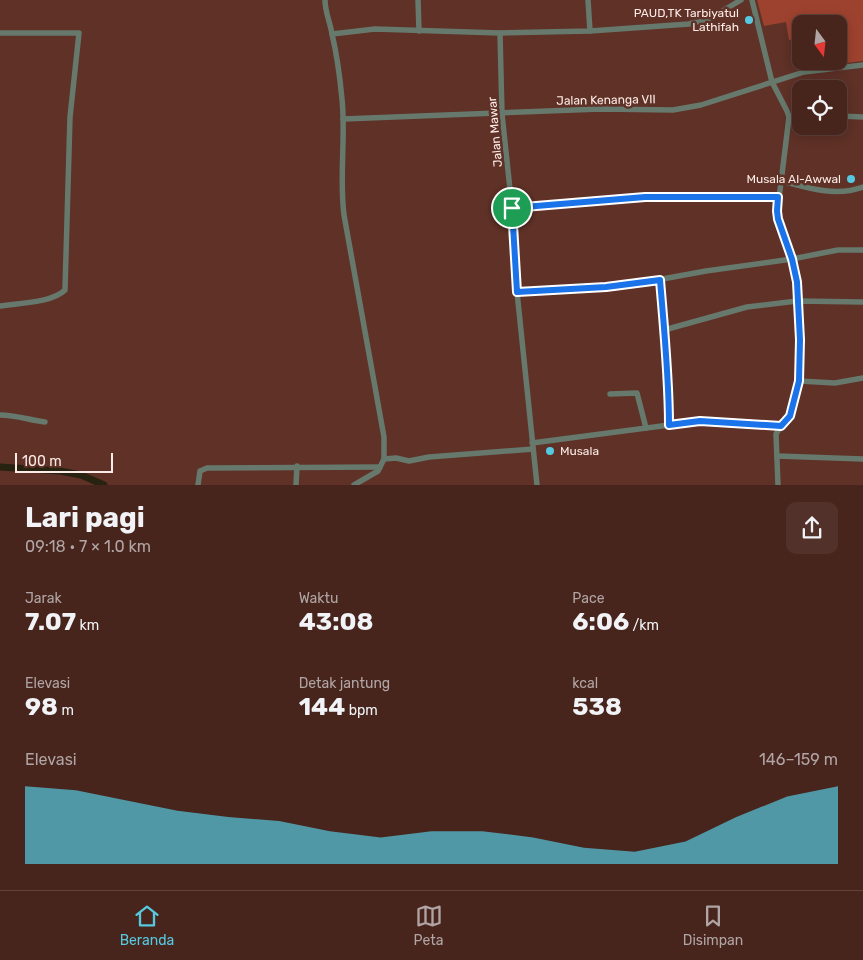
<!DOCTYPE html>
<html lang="id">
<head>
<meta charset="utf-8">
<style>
  :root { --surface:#47251d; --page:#51312a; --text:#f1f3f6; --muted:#b0a5a4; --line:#5f423b; --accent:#56c9e1 }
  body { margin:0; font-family:Rubik,sans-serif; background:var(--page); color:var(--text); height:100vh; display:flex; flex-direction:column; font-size:19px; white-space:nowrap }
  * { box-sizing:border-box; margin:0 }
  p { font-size:16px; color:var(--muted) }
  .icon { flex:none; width:28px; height:28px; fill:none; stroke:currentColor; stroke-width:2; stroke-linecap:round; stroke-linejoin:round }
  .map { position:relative; height:485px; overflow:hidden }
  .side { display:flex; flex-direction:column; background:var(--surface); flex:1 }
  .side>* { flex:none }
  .needle { width:32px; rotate:165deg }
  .tools { position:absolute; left:792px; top:15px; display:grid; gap:10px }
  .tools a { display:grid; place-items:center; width:55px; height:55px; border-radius:10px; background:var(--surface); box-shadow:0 2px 12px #0003,0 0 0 1px var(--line); font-size:25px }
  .scale { position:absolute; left:15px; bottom:12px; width:98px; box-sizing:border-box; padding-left:5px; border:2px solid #fcebe6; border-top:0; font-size:14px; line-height:18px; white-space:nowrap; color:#fcebe6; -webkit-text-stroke:4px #5f3127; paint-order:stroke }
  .pin { position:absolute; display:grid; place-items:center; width:42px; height:42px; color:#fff; margin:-21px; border:2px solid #fff; border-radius:50%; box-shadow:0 1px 5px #0007 }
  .round { display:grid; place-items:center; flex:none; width:52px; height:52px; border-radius:10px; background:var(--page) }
  .headline { display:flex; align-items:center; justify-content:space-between; height:85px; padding:0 25px }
  h1 { font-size:28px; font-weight:700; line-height:38px }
  .figures { display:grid; grid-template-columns:repeat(3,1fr); gap:8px; height:85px; padding:5px 25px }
  .figures div { display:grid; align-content:center }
  .figures b { font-size:25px; font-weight:700 }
  .figures small { font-size:14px; font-weight:400 }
  .figures p { font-size:14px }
  .chart { height:140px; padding:10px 25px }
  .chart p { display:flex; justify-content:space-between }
  .chart svg { width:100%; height:90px; margin-top:5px; fill:var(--accent); opacity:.7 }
  .dock { display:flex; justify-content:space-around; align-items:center; height:70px; border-top:1px solid var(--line); background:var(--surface); font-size:14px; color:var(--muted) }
  .dock a { display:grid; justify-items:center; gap:2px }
  .dock .active { color:var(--accent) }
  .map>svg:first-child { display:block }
  .green { fill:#9d422f }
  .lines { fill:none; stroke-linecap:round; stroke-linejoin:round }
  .canal { stroke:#282210; stroke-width:7 }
  .street { stroke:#66796c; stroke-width:5.5 }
  .route-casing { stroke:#fff; stroke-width:10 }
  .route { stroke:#1a73e8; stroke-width:6 }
  .poi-dot { fill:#56c9e1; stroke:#5f3127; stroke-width:2 }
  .labels { text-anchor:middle; stroke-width:5; stroke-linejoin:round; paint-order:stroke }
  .poi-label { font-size:12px; fill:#fcebe6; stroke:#5f3127; text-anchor:end }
  .street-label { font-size:12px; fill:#fcebe6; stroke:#5f3127 }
</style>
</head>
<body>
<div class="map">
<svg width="863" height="485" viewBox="0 0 863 485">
  <rect width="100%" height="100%" fill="#5f3127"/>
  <!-- green -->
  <polygon class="green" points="757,0 863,0 863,61 811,67 810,61 839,61 839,24 801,24 801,37 789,40 786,22 764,26"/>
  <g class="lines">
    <!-- canal -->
    <polyline class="canal" points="0,467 60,471 81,475 104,485"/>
    <!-- street -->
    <g class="street">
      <path d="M 325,0 C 325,12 330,22 332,34 C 337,55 340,78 342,99 C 346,138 339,177 344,215 L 384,437 L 384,459 L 378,471 L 354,485"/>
      <polyline points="418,0 419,31"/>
      <polyline points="588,0 590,31"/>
      <polyline points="752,0 772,82 787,111 789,117 777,215 780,229 792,259 797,282 800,340 799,381 790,417 781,426 776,434 778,485"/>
      <path d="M 0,33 L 79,33 L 70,117 L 65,290 C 52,303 18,303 0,306"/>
      <polyline points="500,33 502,114 512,208 517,292 537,485"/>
      <polyline points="332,34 375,29 500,33 590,31 689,24 709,19 741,0"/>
      <polyline points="839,116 863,117"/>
      <polyline points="789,117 801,117"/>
      <polyline points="343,119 600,109 673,110 701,105 804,72 863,65"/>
      <path d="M 782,181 C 808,188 836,197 863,187"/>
      <polyline points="512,208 645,197 778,197"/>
      <polyline points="660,280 664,330"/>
      <polyline points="517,292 606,287 646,282 706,271 792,259 838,250 863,250"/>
      <polyline points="799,381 835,383 863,378"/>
      <polyline points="610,394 637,393 646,428"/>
      <path d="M 0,415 C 16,415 29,420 45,422"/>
      <polyline points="669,425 669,384 665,356 664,330 747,307 797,301 863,302"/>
      <polyline points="532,443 700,421 781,426"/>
      <polyline points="777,456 863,459"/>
      <polyline points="384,459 396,458 409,461 429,457 533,449"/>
      <polyline points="198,485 200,471 207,468 380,467"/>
      <polyline points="296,485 297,466"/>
    </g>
  </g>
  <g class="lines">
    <!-- route casing -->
    <g class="route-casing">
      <path id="route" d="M 645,197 L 778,197 L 777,211 L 778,219 L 792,259 L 797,282 L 800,340 L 799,381 L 790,416 L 781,426 L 700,421 L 669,425 C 669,377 664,328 660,280 L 606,287 L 517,292 L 512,208 Z"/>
    </g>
    <!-- route -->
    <use href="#route" class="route"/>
  </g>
  <!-- markers -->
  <g class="poi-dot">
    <circle cx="749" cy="20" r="5"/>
    <circle cx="851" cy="179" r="5"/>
    <circle cx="550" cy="451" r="5"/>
  </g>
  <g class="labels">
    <!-- poi labels -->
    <g class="poi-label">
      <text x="739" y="17">PAUD,TK Tarbiyatul<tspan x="739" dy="14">Lathifah</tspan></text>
      <text x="841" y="183">Musala Al-Awwal</text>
      <text x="560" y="455" text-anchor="start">Musala</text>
    </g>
    <!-- street labels -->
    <g class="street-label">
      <text transform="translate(606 100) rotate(-1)" y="4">Jalan Kenanga VII</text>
      <text transform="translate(495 132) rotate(-95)" y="4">Jalan Mawar</text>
    </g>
  </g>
</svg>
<div class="tools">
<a><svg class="needle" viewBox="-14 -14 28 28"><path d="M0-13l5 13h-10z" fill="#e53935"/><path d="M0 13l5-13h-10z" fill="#b0a5a4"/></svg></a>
<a><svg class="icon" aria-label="locate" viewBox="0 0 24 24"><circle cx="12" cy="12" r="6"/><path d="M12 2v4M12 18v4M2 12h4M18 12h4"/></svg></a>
</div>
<div class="scale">100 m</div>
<div class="pin" style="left:512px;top:208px;background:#1e9e55"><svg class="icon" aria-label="arrive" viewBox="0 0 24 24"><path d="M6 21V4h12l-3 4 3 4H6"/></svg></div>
</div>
<section class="side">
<div class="headline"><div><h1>Lari pagi</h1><p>09:18 · 7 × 1.0 km</p></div><a class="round"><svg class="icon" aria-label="share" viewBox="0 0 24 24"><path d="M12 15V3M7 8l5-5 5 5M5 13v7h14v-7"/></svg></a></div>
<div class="figures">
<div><p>Jarak</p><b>7.07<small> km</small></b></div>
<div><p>Waktu</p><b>43:08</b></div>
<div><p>Pace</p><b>6:06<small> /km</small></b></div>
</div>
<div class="figures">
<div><p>Elevasi</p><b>98<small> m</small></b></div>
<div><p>Detak jantung</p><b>144<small> bpm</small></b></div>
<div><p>kcal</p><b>538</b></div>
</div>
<div class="chart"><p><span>Elevasi</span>146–159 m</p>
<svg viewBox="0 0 160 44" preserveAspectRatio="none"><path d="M0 44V6L10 8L20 13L30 18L40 21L50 23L60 28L70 31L80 28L90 28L100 31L110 36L120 38L130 33L140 21L150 11L160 6V44z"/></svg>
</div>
</section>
<nav class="dock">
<a class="active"><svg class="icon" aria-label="home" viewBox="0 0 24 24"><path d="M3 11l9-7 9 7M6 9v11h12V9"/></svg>Beranda</a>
<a><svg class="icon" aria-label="map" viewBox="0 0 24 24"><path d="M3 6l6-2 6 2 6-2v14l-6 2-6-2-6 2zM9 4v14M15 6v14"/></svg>Peta</a>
<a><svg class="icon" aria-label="saved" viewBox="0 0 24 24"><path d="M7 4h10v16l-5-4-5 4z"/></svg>Disimpan</a>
</nav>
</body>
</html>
